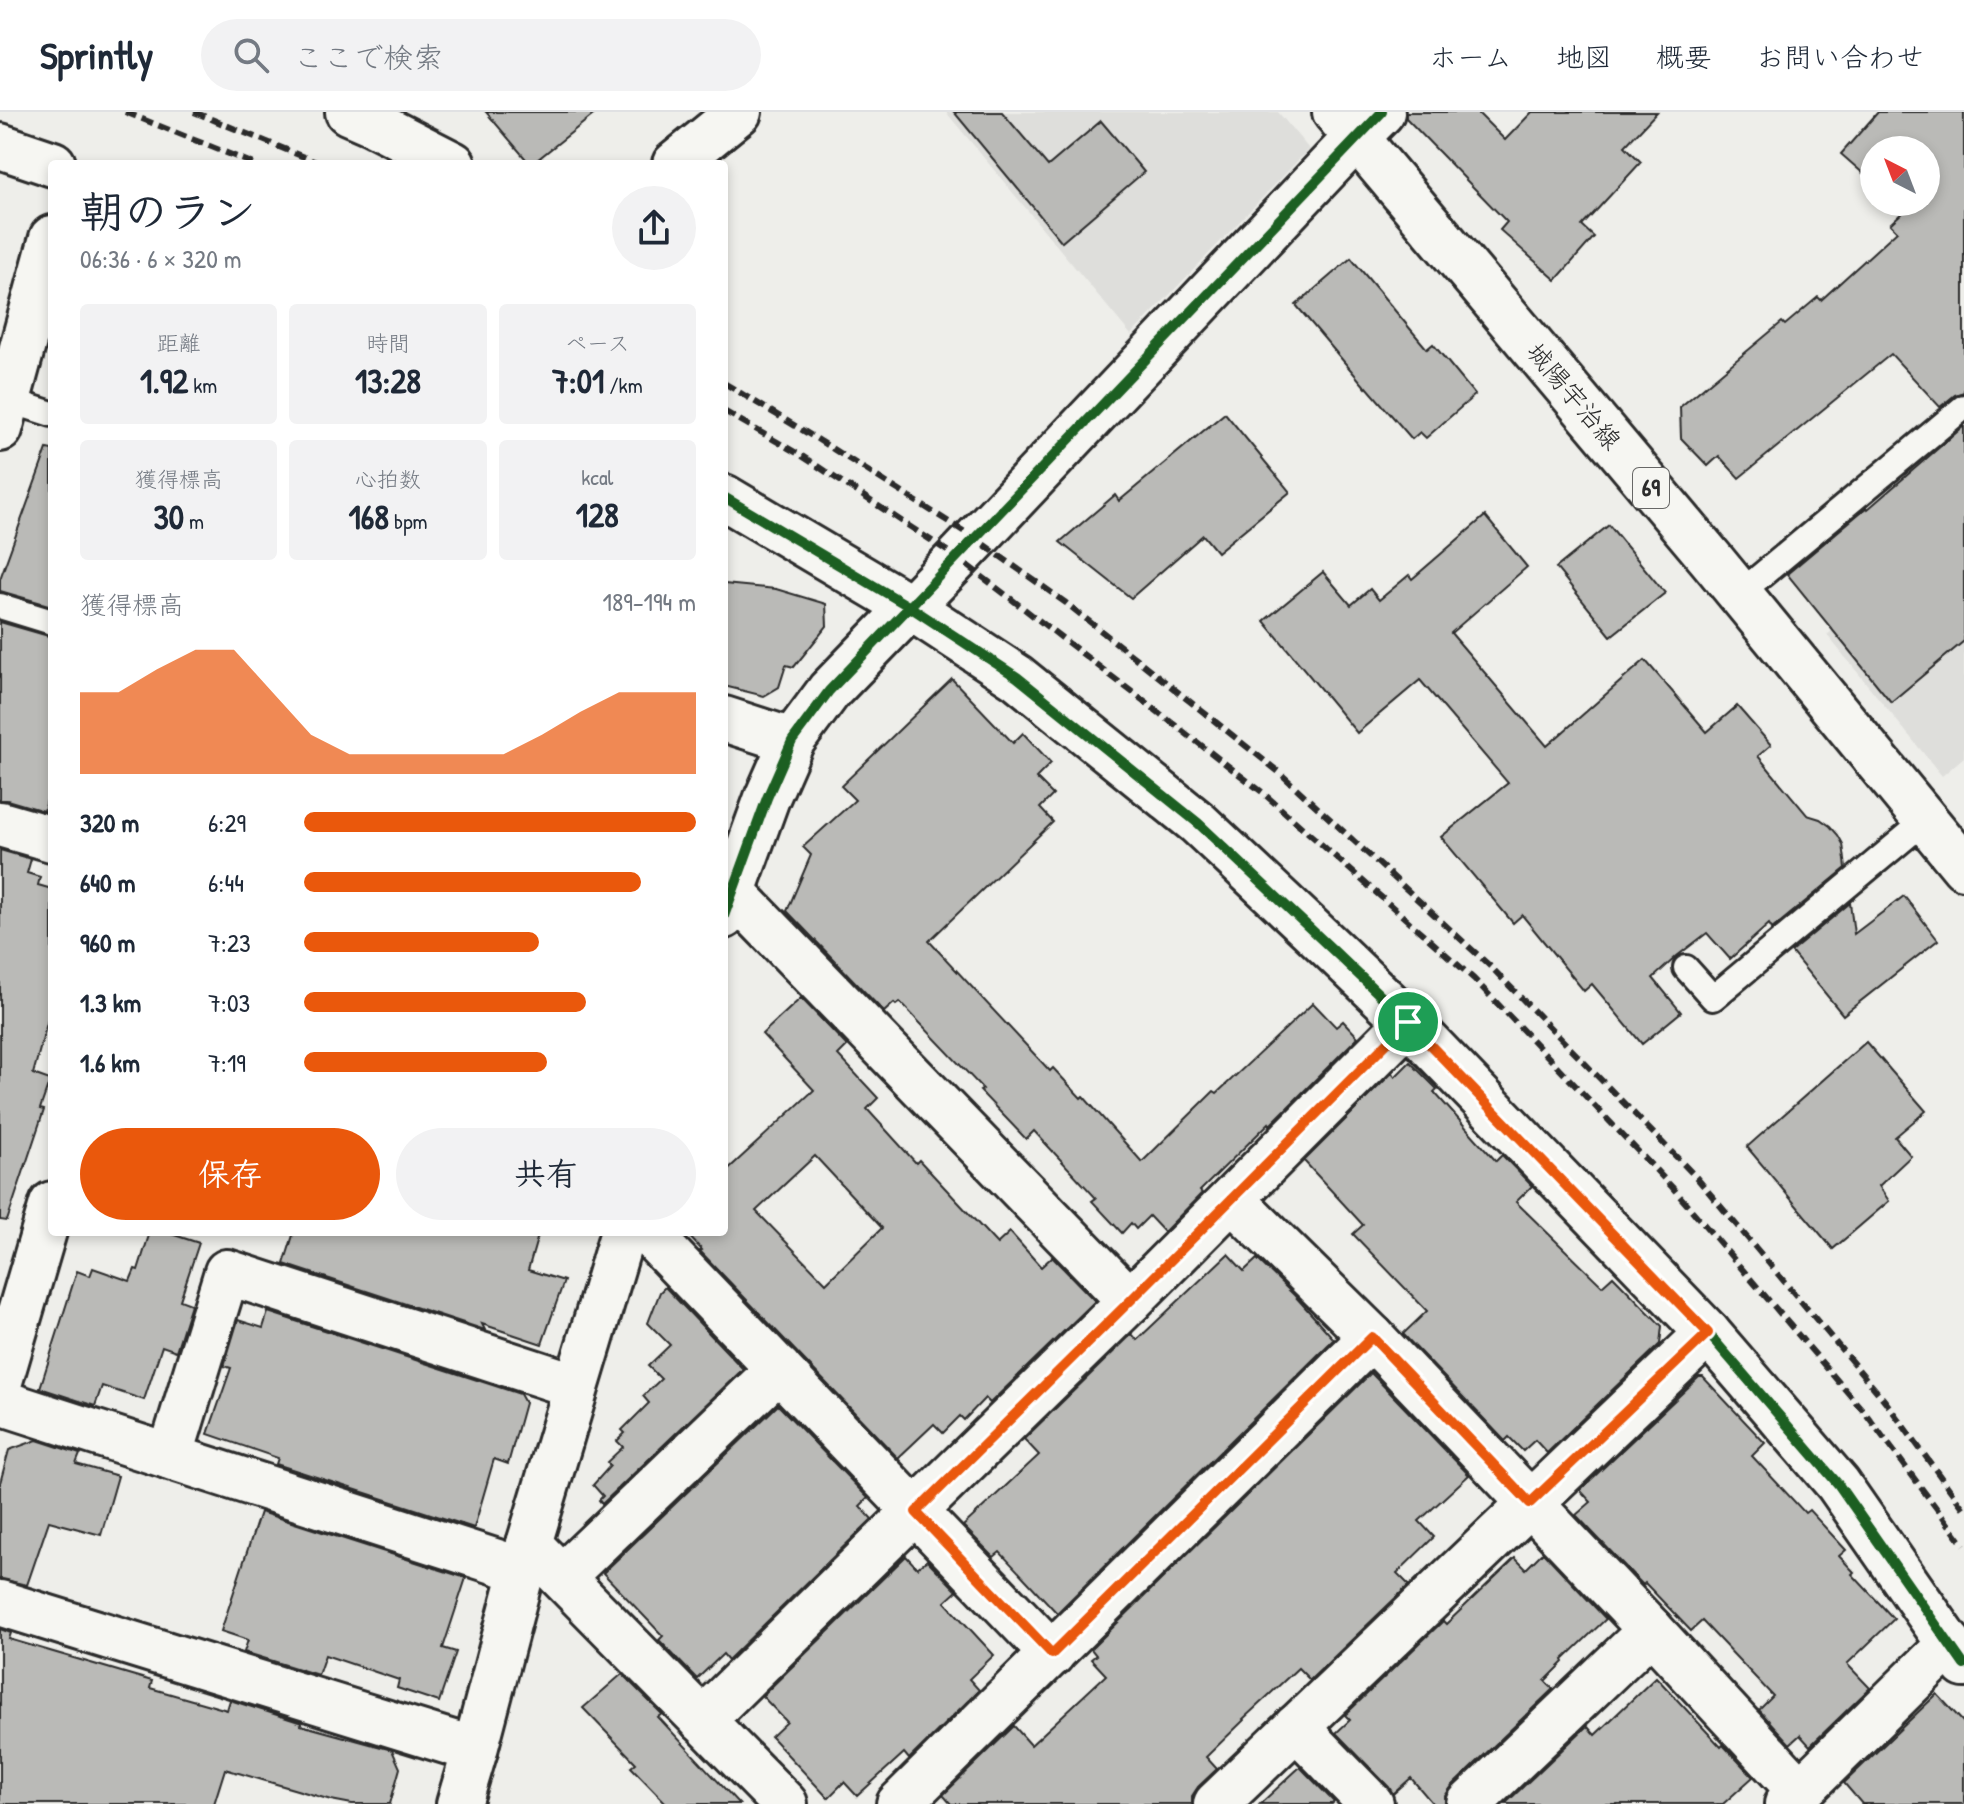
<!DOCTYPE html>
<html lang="ja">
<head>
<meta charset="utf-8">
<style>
  :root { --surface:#fff; --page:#f2f2f3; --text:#1f2937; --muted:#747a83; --line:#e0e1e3; --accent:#ea580c }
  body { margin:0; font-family:"Patrick Hand","Klee One",sans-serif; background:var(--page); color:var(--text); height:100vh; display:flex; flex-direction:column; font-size:30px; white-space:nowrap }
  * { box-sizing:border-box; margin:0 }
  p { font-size:26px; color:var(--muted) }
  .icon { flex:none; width:44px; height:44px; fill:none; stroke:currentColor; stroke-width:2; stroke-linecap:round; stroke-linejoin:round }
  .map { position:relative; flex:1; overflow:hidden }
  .drawer { position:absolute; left:48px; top:48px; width:680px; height:1076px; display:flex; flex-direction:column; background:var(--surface); border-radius:8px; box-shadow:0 4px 12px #0003 }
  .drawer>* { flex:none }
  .needle { width:52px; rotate:318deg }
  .buttons { position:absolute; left:1860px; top:24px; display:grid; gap:16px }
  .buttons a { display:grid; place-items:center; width:80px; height:80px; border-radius:50%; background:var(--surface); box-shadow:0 4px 12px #0003; font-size:40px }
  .pin { position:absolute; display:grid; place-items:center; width:68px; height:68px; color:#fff; margin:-34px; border:4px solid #fff; border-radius:50%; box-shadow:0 2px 8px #0007 }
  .round { display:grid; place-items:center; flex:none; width:84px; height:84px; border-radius:42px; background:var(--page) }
  .headline { display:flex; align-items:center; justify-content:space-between; height:136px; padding:0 32px }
  h1 { font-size:44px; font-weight:700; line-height:60px }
  .stats { display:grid; grid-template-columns:repeat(3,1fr); gap:12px; height:136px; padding:8px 32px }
  .stats div { display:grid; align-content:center; border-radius:8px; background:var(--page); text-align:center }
  .stats b { font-size:34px; font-weight:700 }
  .stats small { font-size:22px; font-weight:400 }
  .stats p { font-size:22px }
  .chart { height:224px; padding:16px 32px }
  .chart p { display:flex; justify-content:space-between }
  .chart svg { width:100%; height:144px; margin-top:8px; fill:var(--accent); opacity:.7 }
  .primary-button { display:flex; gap:16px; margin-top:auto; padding:16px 32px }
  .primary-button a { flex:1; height:92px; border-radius:48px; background:var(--accent); color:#fff; font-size:32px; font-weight:700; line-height:92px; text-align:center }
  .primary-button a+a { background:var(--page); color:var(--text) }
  ul { padding:0 32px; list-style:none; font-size:26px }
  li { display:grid; grid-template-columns:128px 96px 1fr; align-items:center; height:60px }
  li i { height:20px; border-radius:10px; background:var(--accent) }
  header { display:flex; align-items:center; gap:48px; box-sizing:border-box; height:112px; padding:0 40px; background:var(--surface); border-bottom:2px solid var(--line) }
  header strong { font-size:38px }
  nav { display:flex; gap:44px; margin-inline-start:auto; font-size:28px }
  .search { width:560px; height:72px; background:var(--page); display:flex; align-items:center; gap:20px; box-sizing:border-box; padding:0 28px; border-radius:44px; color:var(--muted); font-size:30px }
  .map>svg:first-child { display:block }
  .built { fill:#dededb }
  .building { fill:#babab7; stroke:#2b2b2b; stroke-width:2; fill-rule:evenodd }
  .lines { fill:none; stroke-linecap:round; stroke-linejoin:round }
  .lane-casing { stroke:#2b2b2b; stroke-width:30 }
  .street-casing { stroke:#2b2b2b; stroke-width:50 }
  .secondary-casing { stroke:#2b2b2b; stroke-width:50 }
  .primary-casing { stroke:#2b2b2b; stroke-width:50 }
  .lane { stroke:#f6f6f2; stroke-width:24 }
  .street { stroke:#f6f6f2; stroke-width:44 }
  .secondary { stroke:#f6f6f2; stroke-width:44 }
  .primary { stroke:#f6f6f2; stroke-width:44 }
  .rail { stroke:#2b2b2b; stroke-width:6; stroke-dasharray:12 6; stroke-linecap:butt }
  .cycleway-casing { stroke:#f6f6f2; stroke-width:15 }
  .cycleway { stroke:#1b5e20; stroke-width:10 }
  .route-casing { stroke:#fff; stroke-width:16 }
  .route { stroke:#ea580c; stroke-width:10 }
  .labels { text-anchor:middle; stroke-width:6; stroke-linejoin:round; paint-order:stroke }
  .shield { fill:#f6f6f2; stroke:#686867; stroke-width:2 }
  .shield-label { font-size:24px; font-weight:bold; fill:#2b2b2b }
  .street-label { font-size:26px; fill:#2b2b2b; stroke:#f6f6f2 }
</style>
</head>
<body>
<header>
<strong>Sprintly</strong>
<div class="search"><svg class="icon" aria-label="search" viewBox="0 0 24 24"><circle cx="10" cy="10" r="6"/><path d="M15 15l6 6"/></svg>ここで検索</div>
<nav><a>ホーム</a><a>地図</a><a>概要</a><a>お問い合わせ</a></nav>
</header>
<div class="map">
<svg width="1964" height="1692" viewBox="0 0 1964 1692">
  <rect width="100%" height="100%" fill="#eeeeea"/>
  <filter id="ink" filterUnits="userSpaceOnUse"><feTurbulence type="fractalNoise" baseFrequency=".0125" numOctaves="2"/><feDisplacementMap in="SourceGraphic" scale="16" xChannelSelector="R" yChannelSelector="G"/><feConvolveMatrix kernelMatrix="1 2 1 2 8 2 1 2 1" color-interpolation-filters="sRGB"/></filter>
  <g filter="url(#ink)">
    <!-- built -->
    <g class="built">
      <polygon points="946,0 1278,0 1309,37 1131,223"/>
      <polygon points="1964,413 1964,645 1942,664 1827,523"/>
    </g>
    <!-- building -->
    <g class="building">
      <polygon points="486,0 597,0 532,52 530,52"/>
      <polygon points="954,0 1002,0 1048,54 1101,9 1144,60 1062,130"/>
      <polygon points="1406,0 1477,0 1505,28 1532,0 1657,0 1625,34 1641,50 1582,114 1594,125 1556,168 1500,118 1507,110 1406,6"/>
      <polygon points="1878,0 1964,0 1964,280 1955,283 1940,295 1891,242 1739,366 1719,344 1708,354 1681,326 1680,295 1782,210 1785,213 1818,185 1821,188 1897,119 1890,112 1905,98 1895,90 1926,90 1926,38 1874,38 1874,71 1841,42"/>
      <polygon points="1351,146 1427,237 1433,232 1475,283 1426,326 1420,320 1412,327 1367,275 1366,276 1296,193"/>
      <polygon points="1225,301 1290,380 1217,440 1203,423 1131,486 1060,430 1115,383 1119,389"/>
      <polygon points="1964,314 1964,529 1891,590 1787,462 1867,395 1868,397"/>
      <polygon points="47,337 52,338 52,494 0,479 0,467"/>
      <polygon points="1485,404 1527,455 1451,521 1547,634 1645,548 1707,620 1737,594 1771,633 1758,644 1807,703 1820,707 1830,714 1838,723 1843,732 1846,756 1772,817 1769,812 1730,847 1707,821 1677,844 1653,866 1681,900 1642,932 1592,872 1584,879 1522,803 1513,811 1441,725 1508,671 1420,568 1357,621 1264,509 1323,460 1351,493 1370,477 1379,488 1409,463 1412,467"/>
      <polygon points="1609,413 1665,481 1611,524 1556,456"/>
      <polygon points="724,472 776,477 826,492 827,514 794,555 786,553 779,575 764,584 724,574"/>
      <polygon points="0,510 52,525 52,670 44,699 7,688 0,688"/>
      <polygon points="952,567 1013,631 1023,621 1051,651 1036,666 1053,683 1040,696 1053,710 929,829 1050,959 1053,956 1081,986 1083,984 1142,1050 1214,979 1217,981 1313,891 1336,915 1343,909 1358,925 1270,1013 1269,1011 1200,1079 1202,1081 1164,1120 1149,1104 1136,1117 1131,1111 1122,1121 1092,1089 1096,1086 1034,1019 1026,1027 980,979 983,977 900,890 896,893 894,891 884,900 787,799 811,743 803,735 855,688 841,674"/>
      <polygon points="0,738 31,747 27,761 40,765 38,773 52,777 52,893 33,962 50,968 40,997 44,998 7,1109 0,1108"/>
      <polygon points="1904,784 1938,828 1843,903 1791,840 1850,791 1854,822"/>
      <path d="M 801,886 L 847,934 L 838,943 L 878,986 L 867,997 L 916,1051 L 919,1048 L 997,1132 L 1010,1120 L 1041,1155 L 1052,1145 L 1095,1189 L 990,1291 L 985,1286 L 964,1308 L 960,1304 L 943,1321 L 934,1312 L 898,1346 L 700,1139 L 702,1138 L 685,1120 L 724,1120 L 724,1061 L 814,978 L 762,922 ZM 815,1044 L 882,1116 L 826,1171 L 756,1099 Z"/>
      <polygon points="1866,930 1926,999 1895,1025 1911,1044 1879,1074 1889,1089 1833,1137 1747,1035"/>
      <polygon points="1410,950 1437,977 1434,980 1496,1049 1502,1043 1532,1074 1516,1090 1602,1174 1613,1164 1662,1214 1660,1232 1547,1341 1535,1328 1523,1339 1509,1325 1505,1329 1403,1222 1427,1199 1353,1122 1363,1113 1304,1049 1392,961 1395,965"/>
      <polygon points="150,1120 165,1120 199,1131 180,1188 191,1192 176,1239 162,1234 144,1288 102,1274 95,1294 40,1276 77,1159 90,1164 93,1156 130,1169 135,1157 138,1158"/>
      <polygon points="294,1120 539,1120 528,1158 564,1169 542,1232 482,1212 485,1218 284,1152"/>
      <polygon points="1228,1142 1244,1159 1257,1147 1294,1183 1334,1227 1057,1501 1000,1440 994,1445 963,1414 1039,1343 1024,1327 1132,1222 1137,1228"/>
      <polygon points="665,1175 743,1257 602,1392 599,1388 603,1384 593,1373 610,1354 607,1350 623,1335 617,1329 625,1321 622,1318 649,1291 643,1284 661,1267 648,1254 670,1233 648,1211 660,1180"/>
      <polygon points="268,1200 520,1282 525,1291 508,1352 494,1347 474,1416 276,1352 278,1346 208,1322 231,1256 224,1254 238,1208 263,1216"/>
      <polygon points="1371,1261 1469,1363 1419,1409 1434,1425 1397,1461 1409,1473 1310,1568 1298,1556 1243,1607 1244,1608 1206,1645 1217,1657 1198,1675 1192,1684 1192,1692 951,1692 943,1683 1014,1614 1031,1633 1106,1563 1091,1547 1096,1543 1091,1537"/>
      <polygon points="1699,1265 1703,1265 1765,1331 1752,1344 1805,1401 1809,1398 1846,1438 1839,1444 1854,1460 1852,1462 1894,1507 1847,1552 1870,1576 1810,1634 1800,1623 1790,1632 1759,1598 1773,1584 1702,1509 1691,1519 1645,1471 1643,1473 1576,1403 1591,1390 1580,1378"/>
      <polygon points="778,1293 868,1386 860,1394 872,1407 728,1548 723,1542 697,1567 659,1528 663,1524 603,1461"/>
      <polygon points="37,1328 80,1342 76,1352 118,1364 101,1423 49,1409 27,1473 0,1467 0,1371 9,1338"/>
      <polygon points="260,1400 466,1466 443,1536 456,1540 439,1590 397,1576 399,1568 325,1543 318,1563 244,1540 248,1528 221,1519"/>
      <polygon points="1543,1440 1606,1507 1563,1548 1564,1550 1545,1569 1553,1577 1452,1674 1445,1684 1445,1692 1433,1692 1411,1666 1393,1682 1389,1675 1336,1621 1350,1608 1345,1603 1443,1509 1446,1512 1515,1446 1526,1457"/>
      <polygon points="906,1444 917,1456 927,1448 957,1479 945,1490 994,1543 969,1567 979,1578 909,1647 904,1641 857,1684 844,1670 828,1686 771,1625 787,1610 762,1584"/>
      <polygon points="0,1517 11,1521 9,1527 152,1569 150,1576 227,1598 230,1588 302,1611 301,1613 392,1638 400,1656 390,1692 352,1692 331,1688 225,1657 214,1692 0,1692"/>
      <polygon points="622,1562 662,1602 658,1605 739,1692 667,1692 631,1655 636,1651 583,1596"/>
      <polygon points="1656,1565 1721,1635 1723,1633 1753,1665 1723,1692 1505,1692 1587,1614 1595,1623"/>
      <polygon points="1937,1582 1964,1611 1964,1692 1862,1692 1844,1671"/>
      <polygon points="1300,1655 1334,1690 1332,1692 1260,1692"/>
    </g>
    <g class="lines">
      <!-- lane casing -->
      <g class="lane-casing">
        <g id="lane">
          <polyline points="8,288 52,302"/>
          <polyline points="1739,482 1964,295"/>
          <polyline points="0,494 52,510"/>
          <polyline points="1686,856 1713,886 1926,708"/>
        </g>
      </g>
      <!-- street casing -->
      <g class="street-casing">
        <g id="street">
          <polyline points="348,0 371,10 453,52"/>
          <polyline points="1356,26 1382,0"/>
          <polyline points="675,52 739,0"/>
          <polyline points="0,317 52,126"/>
          <polyline points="724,607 792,629"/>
          <polyline points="0,712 52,727"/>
          <polyline points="732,779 1130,1189"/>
          <polyline points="1232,1087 1372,1225 1651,1518 1800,1679"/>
          <polyline points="647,1120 1052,1542"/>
          <polyline points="0,1269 52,1092"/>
          <polyline points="0,1290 522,1458"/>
          <polyline points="170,1345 227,1160 576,1274"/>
          <polyline points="529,1432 785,1692"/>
          <polyline points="562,1465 779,1257"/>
          <polyline points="0,1491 475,1638"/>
          <polyline points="702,1608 1130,1189 1408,910"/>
          <polyline points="1296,1615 1371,1692"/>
          <polyline points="899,1692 1372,1225"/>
          <polyline points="1216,1692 1708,1221"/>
          <polyline points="1469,1692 1651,1518"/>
          <polyline points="1787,1692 1950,1532"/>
        </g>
      </g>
      <!-- secondary casing -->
      <g class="secondary-casing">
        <g id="secondary">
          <polyline points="0,34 53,52"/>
          <polyline points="724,385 910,495 1017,565 1198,711 1334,839 1408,910 1708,1221 1838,1372 1964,1553"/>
          <polyline points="724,804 767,686 792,629 829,579 958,446 1356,26"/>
          <polyline points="459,1692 475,1638 529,1432 623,1120"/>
        </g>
      </g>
      <!-- primary casing -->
      <g class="primary-casing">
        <polyline id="primary" points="1335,0 1711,447 1964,755"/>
      </g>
      <!-- lane -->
      <use href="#lane" class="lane"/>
      <!-- street -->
      <use href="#street" class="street"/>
      <!-- secondary -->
      <use href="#secondary" class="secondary"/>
      <!-- primary -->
      <use href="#primary" class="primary"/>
      <!-- rail -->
      <g class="rail">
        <polyline points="125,0 254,52"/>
        <polyline points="194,0 321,52"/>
        <polyline points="724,271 817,327 976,427 1066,491 1280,661 1491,855 1696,1065 1885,1289 1964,1397"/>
        <polyline points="724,299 802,344 958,446 1262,680 1474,867 1672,1075 1866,1302 1964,1433"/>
      </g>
      <!-- cycleway casing -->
      <g class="cycleway-casing">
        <g id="cycleway">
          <polyline points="724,385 910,495 1017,565 1198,711 1334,839 1408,910 1708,1221 1838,1372 1964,1553"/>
          <polyline points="724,804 767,686 792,629 829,579 1382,0"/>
        </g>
      </g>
      <!-- cycleway -->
      <use href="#cycleway" class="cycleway"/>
    </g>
  </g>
  <g class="lines" filter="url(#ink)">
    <!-- route casing -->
    <g class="route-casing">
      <polygon id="route" points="1408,910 1708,1221 1530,1391 1372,1225 1052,1542 916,1400 1130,1189"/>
    </g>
    <!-- route -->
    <use href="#route" class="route"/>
  </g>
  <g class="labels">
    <!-- shield labels -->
    <rect class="shield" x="1633" y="356" width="36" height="40" rx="6"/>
    <g class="shield-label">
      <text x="1651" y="384">69</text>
    </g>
    <!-- street labels -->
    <g class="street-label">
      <text transform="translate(1574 284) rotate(50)" y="9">城陽宇治線</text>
    </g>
  </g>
</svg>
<div class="buttons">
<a><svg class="needle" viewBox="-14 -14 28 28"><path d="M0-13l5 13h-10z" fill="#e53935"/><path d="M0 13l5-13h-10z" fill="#747a83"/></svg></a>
</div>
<div class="pin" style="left:1408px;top:910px;background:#1e9e55"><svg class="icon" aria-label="arrive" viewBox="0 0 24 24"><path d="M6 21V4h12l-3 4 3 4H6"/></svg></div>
<section class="drawer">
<div class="headline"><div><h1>朝のラン</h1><p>06:36 · 6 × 320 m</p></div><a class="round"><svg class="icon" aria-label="share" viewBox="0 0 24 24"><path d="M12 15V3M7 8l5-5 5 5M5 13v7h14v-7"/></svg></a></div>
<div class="stats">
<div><p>距離</p><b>1.92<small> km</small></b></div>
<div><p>時間</p><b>13:28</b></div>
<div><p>ペース</p><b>7:01<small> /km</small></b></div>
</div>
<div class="stats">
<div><p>獲得標高</p><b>30<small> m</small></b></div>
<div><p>心拍数</p><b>168<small> bpm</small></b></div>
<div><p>kcal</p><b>128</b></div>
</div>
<div class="chart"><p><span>獲得標高</span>189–194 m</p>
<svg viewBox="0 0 160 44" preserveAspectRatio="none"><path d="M0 44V19L10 19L20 12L30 6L40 6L50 19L60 32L70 38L80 38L90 38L100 38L110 38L120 32L130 25L140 19L150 19L160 19V44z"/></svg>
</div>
<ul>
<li><b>320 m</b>6:29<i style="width:100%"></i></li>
<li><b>640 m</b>6:44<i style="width:86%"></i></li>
<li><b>960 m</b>7:23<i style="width:60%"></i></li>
<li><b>1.3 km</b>7:03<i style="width:72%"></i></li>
<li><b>1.6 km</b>7:19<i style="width:62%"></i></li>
</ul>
<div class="primary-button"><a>保存</a><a>共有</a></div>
</section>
</div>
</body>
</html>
